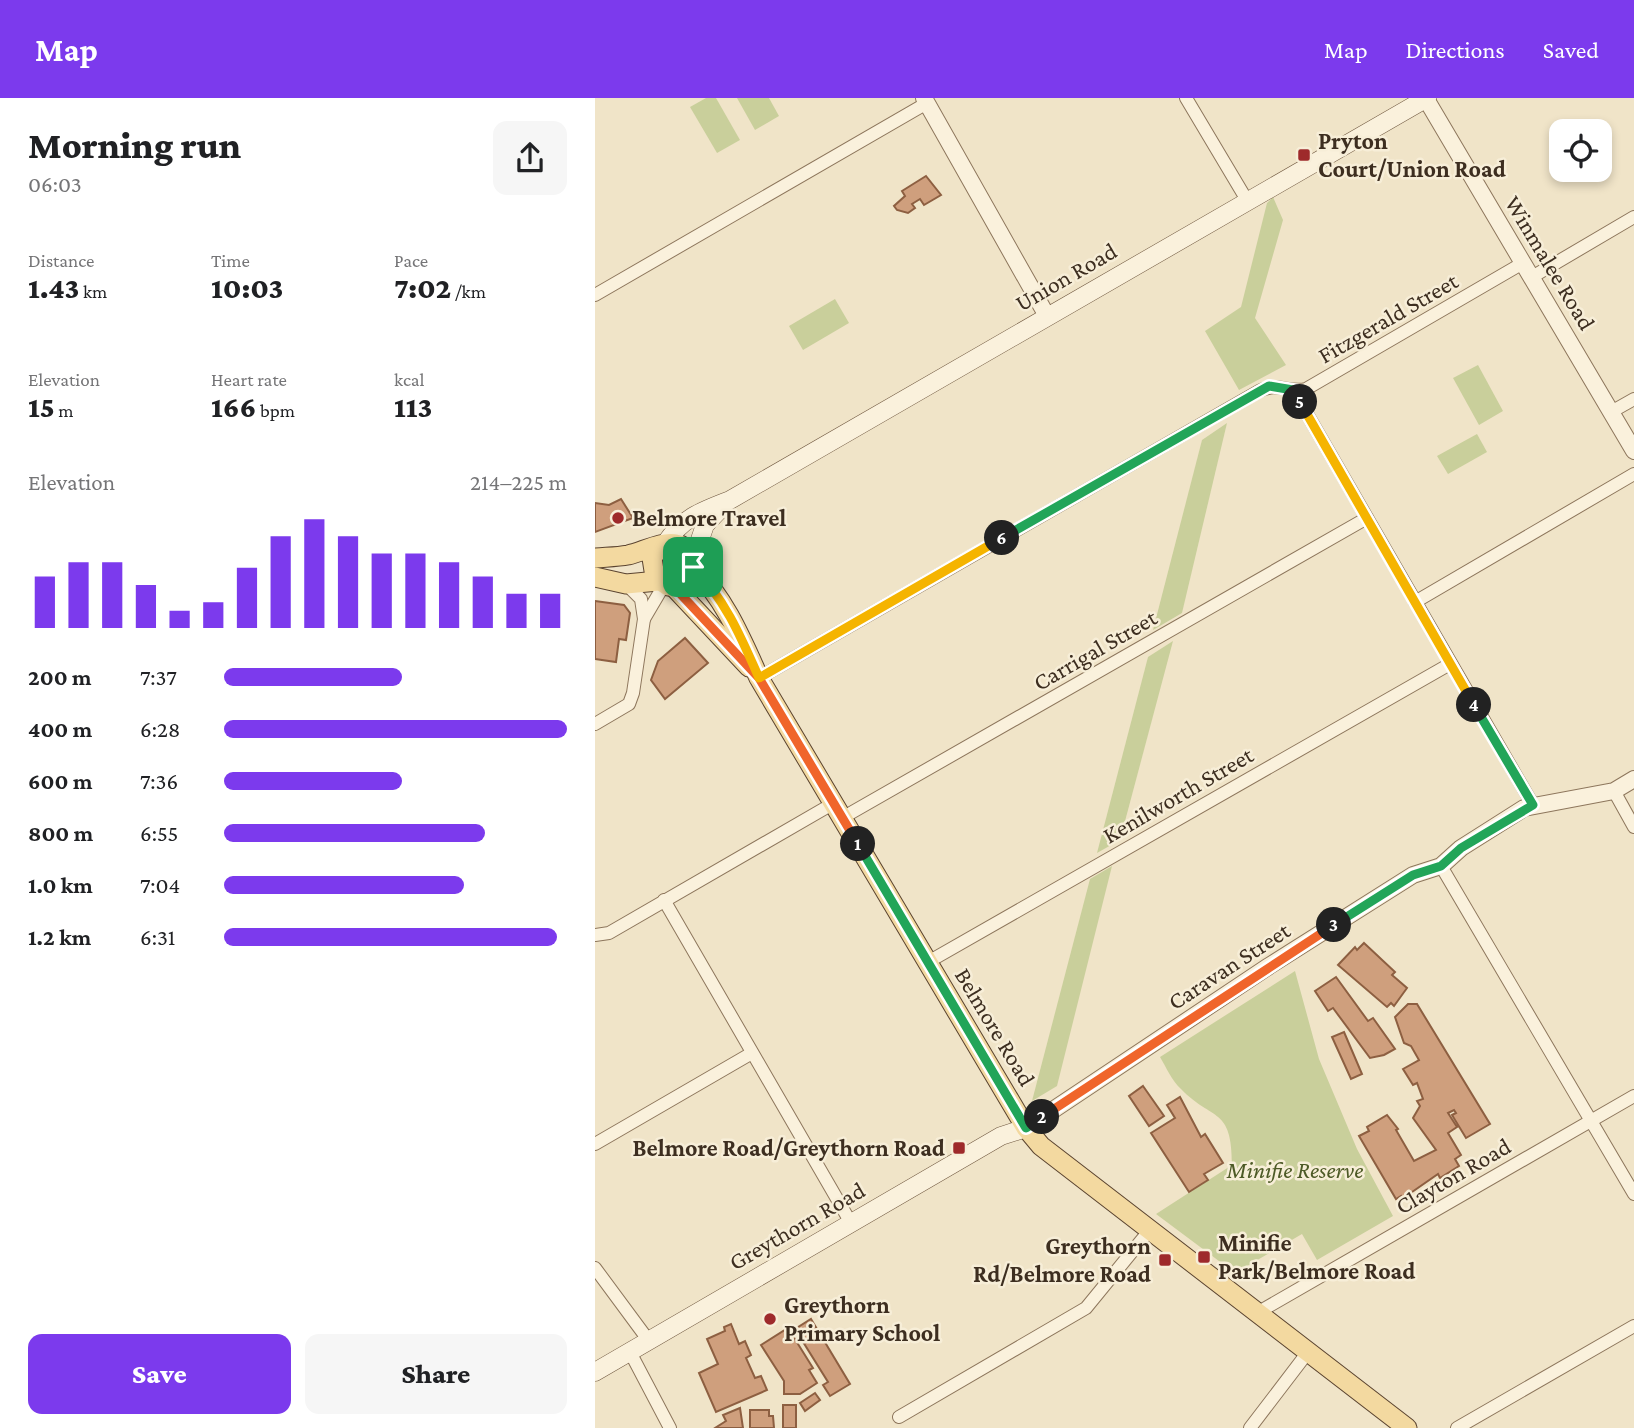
<!DOCTYPE html>
<html lang="en">
<head>
<meta charset="utf-8">
<style>
  :root { --surface:#fff; --page:#f6f6f6; --text:#202124; --muted:#757577; --accent:#7c3aed }
  body { margin:0; font-family:"Crimson Pro",serif; background:var(--page); color:var(--text); height:100vh; display:flex; flex-direction:column; font-size:26px; white-space:nowrap }
  * { box-sizing:border-box; margin:0 }
  p { font-size:23px; color:var(--muted) }
  .icon { flex:none; width:38px; height:38px; fill:none; stroke:currentColor; stroke-width:2; stroke-linecap:round; stroke-linejoin:round }
  .map { position:relative; flex:1; overflow:hidden }
  .panel { display:flex; flex-direction:column; background:var(--surface); width:595px }
  .panel>* { flex:none }
  .tools { position:absolute; left:954px; top:21px; display:grid; gap:14px }
  .tools a { display:grid; place-items:center; width:63px; height:63px; border-radius:14px; background:var(--surface); box-shadow:0 4px 10px #0003; font-size:35px }
  .pin { position:absolute; display:grid; place-items:center; width:60px; height:60px; color:#fff; margin:-30px; border-radius:14px; box-shadow:0 4px 10px #0006 }
  .km { position:absolute; width:35px; height:35px; margin:-18px; border-radius:50%; background:#222; color:#fff; font-size:19px; line-height:35px; text-align:center }
  .round { display:grid; place-items:center; flex:none; width:74px; height:74px; border-radius:14px; background:var(--page) }
  .headline { display:flex; align-items:center; justify-content:space-between; height:119px; padding:0 28px }
  h1 { font-size:38px; font-weight:800; line-height:52px }
  .figures { display:grid; grid-template-columns:repeat(3,1fr); gap:10px; height:119px; padding:7px 28px }
  .figures div { display:grid; align-content:center }
  .figures b { font-size:30px; font-weight:800 }
  .figures small { font-size:19px; font-weight:400 }
  .figures p { font-size:19px }
  .chart { height:196px; padding:14px 28px }
  .chart p { display:flex; justify-content:space-between }
  .chart svg { width:100%; height:126px; margin-top:7px; stroke:var(--accent); stroke-width:6 }
  .action { display:flex; gap:14px; margin-top:auto; padding:14px 28px }
  .action a { flex:1; height:80px; border-radius:14px; background:var(--accent); color:#fff; font-size:28px; font-weight:800; line-height:80px; text-align:center }
  .action a+a { background:var(--page); color:var(--text) }
  ul { padding:0 28px; list-style:none; font-size:23px }
  li { display:grid; grid-template-columns:112px 84px 1fr; align-items:center; height:52px }
  li i { height:18px; border-radius:9px; background:var(--accent) }
  header { display:flex; align-items:center; gap:42px; box-sizing:border-box; height:98px; padding:0 35px; background:var(--accent); color:#fff }
  header strong { font-size:33px }
  nav { display:flex; gap:38px; margin-inline-start:auto; font-size:24px }
  main { display:flex; flex:1; min-height:0 }
  .map>svg:first-child { display:block }
  .green { fill:#c9cf9b }
  .building { fill:#cf9f7d; stroke:#8d5f41; stroke-width:2 }
  .lines { fill:none; stroke-linecap:round; stroke-linejoin:round }
  .minor-casing { stroke:#8d765c; stroke-width:14 }
  .tertiary-casing { stroke:#8d765c; stroke-width:18 }
  .secondary-casing { stroke:#6f573f; stroke-width:19 }
  .primary-casing { stroke:#5b4430; stroke-width:21 }
  .minor { stroke:#faf1dc; stroke-width:12 }
  .tertiary { stroke:#faf1dc; stroke-width:16 }
  .secondary { stroke:#faf1dc; stroke-width:18 }
  .primary { stroke:#f3d9a0; stroke-width:19 }
  .split-1-casing { stroke:#fff; stroke-width:14 }
  .split-2-casing { stroke:#fff; stroke-width:14 }
  .split-3-casing { stroke:#fff; stroke-width:14 }
  .split-4-casing { stroke:#fff; stroke-width:14 }
  .split-5-casing { stroke:#fff; stroke-width:14 }
  .split-6-casing { stroke:#fff; stroke-width:14 }
  .split-7-casing { stroke:#fff; stroke-width:14 }
  .split-1 { stroke:#f0652b; stroke-width:9 }
  .split-2 { stroke:#22a559; stroke-width:9 }
  .split-3 { stroke:#f0652b; stroke-width:9 }
  .split-4 { stroke:#22a559; stroke-width:9 }
  .split-5 { stroke:#f5b400; stroke-width:9 }
  .split-6 { stroke:#22a559; stroke-width:9 }
  .split-7 { stroke:#f5b400; stroke-width:9 }
  .poi-dot { fill:#9e2a2b; stroke:#f7eed8; stroke-width:2.5 }
  .labels { text-anchor:middle; stroke-width:5; stroke-linejoin:round; paint-order:stroke }
  .poi-label { font-size:24px; font-weight:bold; fill:#3d2e20; stroke:#f7eed8; text-anchor:start }
  .street-label { font-size:24px; fill:#3d2e20; stroke:#f7eed8 }
  .park-label { font-size:24px; font-style:italic; fill:#4d5a26; stroke:#f7eed8 }
</style>
</head>
<body>
<header>
<strong>Map</strong>
<nav><a>Map</a><a>Directions</a><a>Saved</a></nav>
</header>
<main>
<section class="panel">
<div class="headline"><div><h1>Morning run</h1><p>06:03</p></div><a class="round"><svg class="icon" aria-label="share" viewBox="0 0 24 24"><path d="M12 15V3M7 8l5-5 5 5M5 13v7h14v-7"/></svg></a></div>
<div class="figures">
<div><p>Distance</p><b>1.43<small> km</small></b></div>
<div><p>Time</p><b>10:03</b></div>
<div><p>Pace</p><b>7:02<small> /km</small></b></div>
</div>
<div class="figures">
<div><p>Elevation</p><b>15<small> m</small></b></div>
<div><p>Heart rate</p><b>166<small> bpm</small></b></div>
<div><p>kcal</p><b>113</b></div>
</div>
<div class="chart"><p><span>Elevation</span>214–225 m</p>
<svg viewBox="0 0 160 44" preserveAspectRatio="none"><path d="M5 44V26M15 44V21M25 44V21M35 44V29M45 44V38M55 44V35M65 44V23M75 44V12M85 44V6M95 44V12M105 44V18M115 44V18M125 44V21M135 44V26M145 44V32M155 44V32"/></svg>
</div>
<ul>
<li><b>200 m</b>7:37<i style="width:52%"></i></li>
<li><b>400 m</b>6:28<i style="width:100%"></i></li>
<li><b>600 m</b>7:36<i style="width:52%"></i></li>
<li><b>800 m</b>6:55<i style="width:76%"></i></li>
<li><b>1.0 km</b>7:04<i style="width:70%"></i></li>
<li><b>1.2 km</b>6:31<i style="width:97%"></i></li>
</ul>
<div class="action"><a>Save</a><a>Share</a></div>
</section>
<div class="map">
<svg width="1039" height="1330" viewBox="0 0 1039 1330">
  <rect width="100%" height="100%" fill="#f0e4c8"/>
  <!-- green -->
  <g class="green">
    <polygon points="111,0 121,0 145,42 122,55 95,9"/>
    <polygon points="142,0 174,0 184,18 160,32"/>
    <polygon points="678,99 688,122 660,220 691,267 644,292 610,233 646,209 672,105"/>
    <polygon points="240,201 254,225 208,252 194,228"/>
    <polygon points="883,267 908,313 884,327 858,280"/>
    <polygon points="632,325 587,515 558,532 607,342"/>
    <polygon points="882,336 892,354 853,376 842,358"/>
    <polygon points="578,543 525,742 502,755 553,559"/>
    <polygon points="517,768 462,988 437,1003 495,781"/>
    <path d="M 700,873 L 724,961 L 762,1051 L 798,1118 L 722,1162 L 707,1136 L 640,1175 L 561,1116 L 637,1067 C 637,1008 618,1024 586,991 C 577,983 571,969 565,959 Z"/>
  </g>
  <!-- building -->
  <g class="building">
    <polygon points="331,78 346,97 329,107 325,101 317,106 320,110 313,115 302,112 299,108 310,98 307,93"/>
    <polygon points="26,401 38,420 0,434 0,405 14,407"/>
    <polygon points="0,503 29,507 35,515 31,542 24,541 21,564 0,561"/>
    <polygon points="90,540 113,565 70,601 56,582 63,563"/>
    <polygon points="769,845 800,874 797,877 812,890 799,908 796,905 792,909 743,867 760,849 762,852"/>
    <polygon points="741,879 773,923 778,920 800,951 789,957 775,960 738,910 733,913 720,893"/>
    <polygon points="813,906 822,906 895,1026 871,1040 857,1017 861,1015 859,1012 853,1015 862,1029 853,1035 866,1057 860,1061 864,1068 845,1080 843,1076 807,1101 806,1098 801,1101 764,1038 774,1033 772,1029 792,1017 803,1031 801,1032 819,1063 841,1052 818,1020 825,1008 822,1003 828,1001 822,985 818,987 808,971 824,962 816,948 809,945 800,919"/>
    <polygon points="749,934 767,976 756,981 737,939"/>
    <polygon points="548,988 569,1018 554,1028 534,998"/>
    <polygon points="585,999 606,1039 610,1036 628,1065 609,1076 613,1082 594,1094 556,1035 580,1020 572,1007"/>
    <polygon points="216,1221 255,1286 235,1298 228,1287 233,1284 200,1231"/>
    <polygon points="136,1226 144,1246 150,1243 156,1257 151,1260 160,1280 166,1278 172,1292 121,1314 104,1275 123,1266 112,1241 130,1233 129,1229"/>
    <polygon points="193,1230 218,1270 214,1272 222,1285 205,1296 189,1296 189,1283 166,1247"/>
    <polygon points="220,1295 225,1302 210,1313 205,1305"/>
    <rect x="188" y="1307" width="13" height="23"/>
    <polygon points="145,1310 148,1330 120,1330 131,1323 128,1317"/>
    <polygon points="155,1312 174,1312 174,1318 178,1318 179,1330 155,1330"/>
  </g>
  <g class="lines">
    <!-- minor casing -->
    <g class="minor-casing">
      <g id="minor">
        <polyline points="591,0 653,104"/>
        <polyline points="937,179 1039,119"/>
        <polyline points="0,197 332,5"/>
        <polyline points="704,293 708,309 938,707"/>
        <polyline points="1016,314 1039,301"/>
        <polyline points="820,504 1039,376"/>
        <polyline points="49,521 69,487"/>
        <path d="M 164,580 L 664,293 C 682,284 694,295 711,291 L 928,165"/>
        <polyline points="0,626 34,606 38,595 49,521 46,501 31,486"/>
        <polyline points="1019,693 1039,729"/>
        <polyline points="247,720 772,420"/>
        <polyline points="846,768 1039,1096"/>
        <polyline points="69,802 256,1125"/>
        <polyline points="0,837 14,835 239,705"/>
        <polyline points="333,864 855,566"/>
        <polyline points="0,1046 157,955"/>
        <polyline points="0,1170 54,1243"/>
        <polyline points="662,1215 1039,998"/>
        <polyline points="35,1254 75,1330"/>
        <polyline points="304,1319 491,1210 554,1133"/>
        <polyline points="655,1330 713,1254"/>
        <polyline points="862,1330 1039,1228"/>
      </g>
    </g>
    <!-- tertiary casing -->
    <g class="tertiary-casing">
      <g id="tertiary">
        <polyline points="329,0 452,218"/>
        <polyline points="831,1 1039,353"/>
        <polyline points="431,1030 674,868 818,777 846,768 866,750 929,710 1019,693 1039,681"/>
      </g>
    </g>
    <!-- secondary casing -->
    <g class="secondary-casing">
      <g id="secondary">
        <path d="M 70,446 C 87,420 106,413 135,402 L 832,0"/>
        <polyline points="98,462 110,427 129,407"/>
        <polyline points="0,1274 406,1038 431,1030"/>
      </g>
    </g>
    <!-- primary casing -->
    <g class="primary-casing">
      <g id="primary">
        <path d="M 0,460 C 11,459 22,459 33,457 C 47,454 67,443 81,446 C 108,451 100,489 73,488 L 60,479 L 57,460 L 65,449"/>
        <path d="M 98,469 C 130,501 146,540 164,580 L 431,1030 L 446,1048 L 812,1330"/>
        <polyline points="0,479 31,486 63,483"/>
        <polyline points="78,488 154,569"/>
      </g>
    </g>
    <!-- minor -->
    <use href="#minor" class="minor"/>
    <!-- tertiary -->
    <use href="#tertiary" class="tertiary"/>
    <!-- secondary -->
    <use href="#secondary" class="secondary"/>
    <!-- primary -->
    <use href="#primary" class="primary"/>
  </g>
  <g class="lines">
    <!-- split-1 casing -->
    <g class="split-1-casing">
      <polyline id="split-1" points="98,469 91,482 78,488 164,580 263,746"/>
    </g>
    <!-- split-2 casing -->
    <g class="split-2-casing">
      <polyline id="split-2" points="263,746 431,1030 447,1019"/>
    </g>
    <!-- split-3 casing -->
    <g class="split-3-casing">
      <polyline id="split-3" points="447,1019 739,827"/>
    </g>
    <!-- split-4 casing -->
    <g class="split-4-casing">
      <polyline id="split-4" points="739,827 818,777 846,768 866,750 938,707 879,607"/>
    </g>
    <!-- split-5 casing -->
    <g class="split-5-casing">
      <polyline id="split-5" points="705,304 879,607"/>
    </g>
    <!-- split-6 casing -->
    <g class="split-6-casing">
      <polyline id="split-6" points="407,440 674,288 704,293 705,304"/>
    </g>
    <!-- split-7 casing -->
    <g class="split-7-casing">
      <path id="split-7" d="M 98,469 C 130,501 146,539 164,580 L 407,440"/>
    </g>
    <!-- split-1 -->
    <use href="#split-1" class="split-1"/>
    <!-- split-2 -->
    <use href="#split-2" class="split-2"/>
    <!-- split-3 -->
    <use href="#split-3" class="split-3"/>
    <!-- split-4 -->
    <use href="#split-4" class="split-4"/>
    <!-- split-5 -->
    <use href="#split-5" class="split-5"/>
    <!-- split-6 -->
    <use href="#split-6" class="split-6"/>
    <!-- split-7 -->
    <use href="#split-7" class="split-7"/>
  </g>
  <!-- markers -->
  <g class="poi-dot">
    <rect x="702" y="50" width="14" height="14" rx="3.5"/>
    <circle cx="23" cy="420" r="7"/>
    <rect x="357" y="1043" width="14" height="14" rx="3.5"/>
    <rect x="602" y="1152" width="14" height="14" rx="3.5"/>
    <rect x="563" y="1155" width="14" height="14" rx="3.5"/>
    <circle cx="175" cy="1221" r="7"/>
  </g>
  <g class="labels">
    <!-- poi labels -->
    <g class="poi-label">
      <text x="723" y="51">Pryton<tspan x="723" dy="28">Court/Union Road</tspan></text>
      <text x="37" y="428">Belmore Travel</text>
      <text x="350" y="1058" text-anchor="end">Belmore Road/Greythorn Road</text>
      <text x="623" y="1153">Minifie<tspan x="623" dy="28">Park/Belmore Road</tspan></text>
      <text x="556" y="1156" text-anchor="end">Greythorn<tspan x="556" dy="28">Rd/Belmore Road</tspan></text>
      <text x="189" y="1215">Greythorn<tspan x="189" dy="28">Primary School</tspan></text>
    </g>
    <!-- street labels -->
    <g class="street-label">
      <text transform="translate(955 165) rotate(59)" y="8">Winmalee Road</text>
      <text transform="translate(471 179) rotate(-30)" y="8">Union Road</text>
      <text transform="translate(793 220) rotate(-30)" y="8">Fitzgerald Street</text>
      <text transform="translate(500 552) rotate(-30)" y="8">Carrigal Street</text>
      <text transform="translate(583 697) rotate(-30)" y="8">Kenilworth Street</text>
      <text transform="translate(634 868) rotate(-33)" y="8">Caravan Street</text>
      <text transform="translate(400 929) rotate(59)" y="8">Belmore Road</text>
      <text transform="translate(858 1078) rotate(-30)" y="8">Clayton Road</text>
      <text transform="translate(202 1128) rotate(-30)" y="8">Greythorn Road</text>
    </g>
    <!-- park labels -->
    <g class="park-label">
      <text x="700" y="1080">Minifie Reserve</text>
    </g>
  </g>
</svg>
<div class="tools">
<a><svg class="icon" aria-label="locate" viewBox="0 0 24 24"><circle cx="12" cy="12" r="6"/><path d="M12 2v4M12 18v4M2 12h4M18 12h4"/></svg></a>
</div>
<div class="pin" style="left:98px;top:469px;background:#1e9e55"><svg class="icon" aria-label="arrive" viewBox="0 0 24 24"><path d="M6 21V4h12l-3 4 3 4H6"/></svg></div>
<b class="km" style="left:263px;top:746px">1</b>
<b class="km" style="left:447px;top:1019px">2</b>
<b class="km" style="left:739px;top:827px">3</b>
<b class="km" style="left:879px;top:607px">4</b>
<b class="km" style="left:705px;top:304px">5</b>
<b class="km" style="left:407px;top:440px">6</b>
</div>
</main>
</body>
</html>
